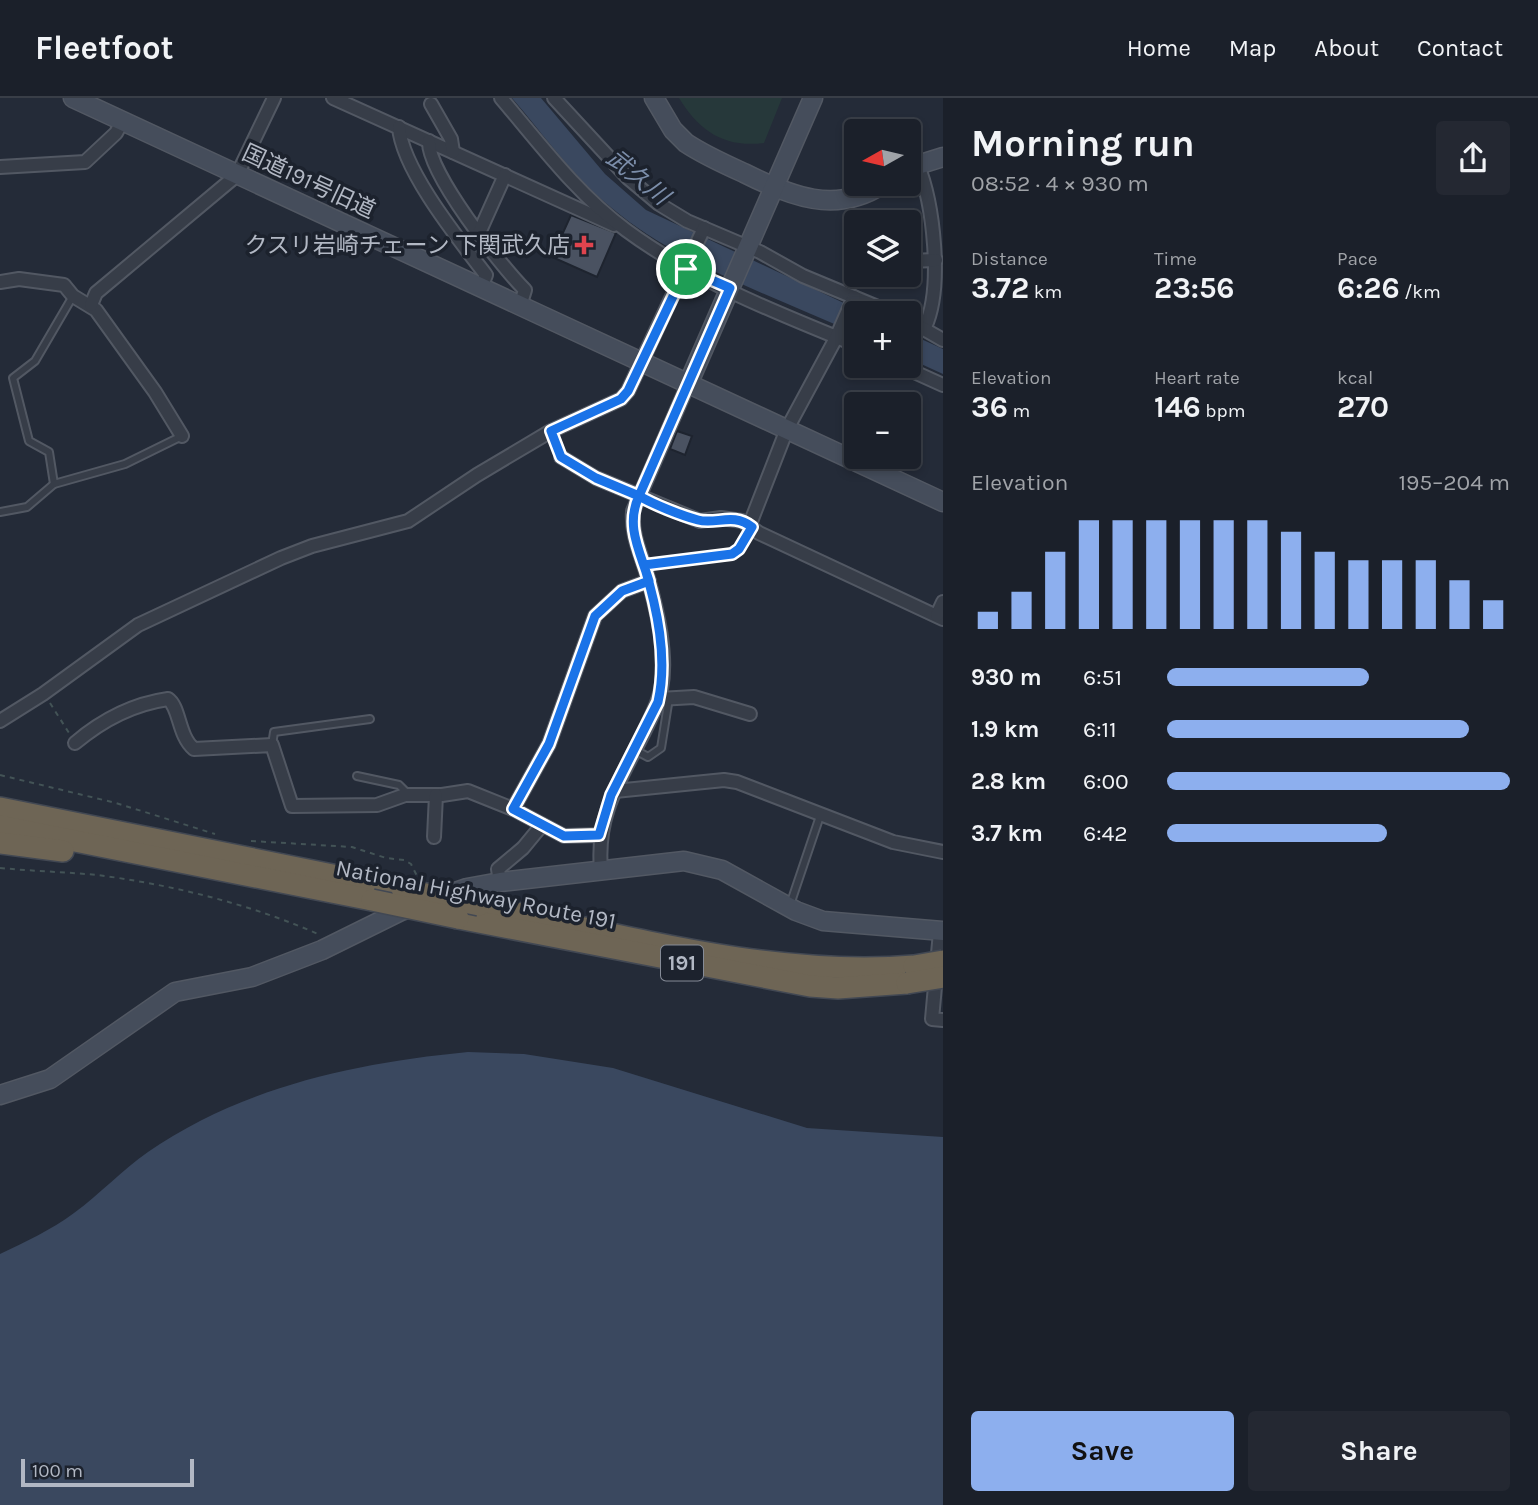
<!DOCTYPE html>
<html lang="en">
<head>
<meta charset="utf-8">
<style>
  :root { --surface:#1b202a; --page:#242832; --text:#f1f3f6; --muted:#a0a3a8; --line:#393e47; --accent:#8dafee }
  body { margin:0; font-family:Karla,"Noto Sans JP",sans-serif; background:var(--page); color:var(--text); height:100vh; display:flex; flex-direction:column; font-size:26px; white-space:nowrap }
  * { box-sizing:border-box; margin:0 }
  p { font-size:23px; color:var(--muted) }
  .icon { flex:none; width:38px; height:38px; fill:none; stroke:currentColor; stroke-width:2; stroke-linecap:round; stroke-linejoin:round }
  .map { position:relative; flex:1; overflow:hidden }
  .side { display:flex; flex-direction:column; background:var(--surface); width:595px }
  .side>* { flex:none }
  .needle { width:46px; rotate:262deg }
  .controls { position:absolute; left:844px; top:21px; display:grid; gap:14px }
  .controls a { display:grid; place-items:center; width:77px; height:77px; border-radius:7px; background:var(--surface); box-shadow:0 4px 10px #0003,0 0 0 2px var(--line); font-size:35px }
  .scale { position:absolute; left:21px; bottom:18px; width:173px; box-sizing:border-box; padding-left:7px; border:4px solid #b2b8c4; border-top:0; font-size:19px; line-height:24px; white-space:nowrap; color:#b2b8c4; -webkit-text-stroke:5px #1c222d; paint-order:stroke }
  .pin { position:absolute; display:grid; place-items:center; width:60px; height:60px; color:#fff; margin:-30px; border:4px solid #fff; border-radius:50%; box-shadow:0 2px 7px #0007 }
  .round { display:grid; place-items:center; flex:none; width:74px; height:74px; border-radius:7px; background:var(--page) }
  .summary { display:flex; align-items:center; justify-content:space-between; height:119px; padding:0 28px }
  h1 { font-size:38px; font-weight:700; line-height:52px }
  .stats { display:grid; grid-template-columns:repeat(3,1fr); gap:10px; height:119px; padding:7px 28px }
  .stats div { display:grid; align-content:center }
  .stats b { font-size:30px; font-weight:700 }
  .stats small { font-size:19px; font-weight:400 }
  .stats p { font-size:19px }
  .chart { height:196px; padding:14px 28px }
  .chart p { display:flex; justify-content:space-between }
  .chart svg { width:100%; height:126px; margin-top:7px; stroke:var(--accent); stroke-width:6 }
  .cta { display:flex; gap:14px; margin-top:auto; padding:14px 28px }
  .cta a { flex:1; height:80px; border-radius:7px; background:var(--accent); color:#111; font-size:28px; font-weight:700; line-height:80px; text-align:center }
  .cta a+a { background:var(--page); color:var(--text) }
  ul { padding:0 28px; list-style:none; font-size:23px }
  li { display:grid; grid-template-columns:112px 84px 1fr; align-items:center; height:52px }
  li i { height:18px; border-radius:9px; background:var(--accent) }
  header { display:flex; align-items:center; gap:42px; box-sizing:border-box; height:98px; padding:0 35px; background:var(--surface); border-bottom:2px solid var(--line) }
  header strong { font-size:33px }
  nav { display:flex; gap:38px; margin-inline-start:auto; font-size:24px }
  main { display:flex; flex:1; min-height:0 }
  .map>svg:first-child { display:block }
  .green { fill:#26383a }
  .water { fill:#3a485f }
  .building { fill:#4a5261; stroke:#1e242f; stroke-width:2 }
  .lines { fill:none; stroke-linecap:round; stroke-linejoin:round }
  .lane-casing { stroke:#525863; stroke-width:10 }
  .street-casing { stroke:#525863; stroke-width:16 }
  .secondary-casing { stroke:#525863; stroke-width:21 }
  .highway-casing { stroke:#424853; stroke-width:24 }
  .path { stroke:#435356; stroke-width:2; stroke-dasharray:5 5; stroke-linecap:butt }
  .lane { stroke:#373d48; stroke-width:6 }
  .street { stroke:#373d48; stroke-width:12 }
  .secondary { stroke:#454d5b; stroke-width:18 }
  .highway { stroke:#6e6555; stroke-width:21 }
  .highway-bridge-casing { stroke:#424853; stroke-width:24; stroke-linecap:butt }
  .highway-bridge { stroke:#6e6555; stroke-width:21 }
  .route-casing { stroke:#fff; stroke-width:14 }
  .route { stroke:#1a73e8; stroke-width:9 }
  .health-dot { fill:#e0444e; stroke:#1c222d; stroke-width:2.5 }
  .labels { text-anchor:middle; stroke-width:7; stroke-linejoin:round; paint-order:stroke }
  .shield { fill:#1c222d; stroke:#858b97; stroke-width:2 }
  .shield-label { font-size:21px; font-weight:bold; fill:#b2b8c4 }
  .street-label { font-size:23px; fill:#b2b8c4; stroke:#1c222d }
  .poi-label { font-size:23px; fill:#b2b8c4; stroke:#1c222d; text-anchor:end }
  .water-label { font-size:24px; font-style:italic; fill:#7c8eaa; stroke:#1c222d }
</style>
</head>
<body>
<header>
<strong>Fleetfoot</strong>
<nav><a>Home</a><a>Map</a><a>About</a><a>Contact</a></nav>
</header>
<main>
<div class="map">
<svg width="943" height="1407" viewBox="0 0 943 1407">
  <rect width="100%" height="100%" fill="#242b38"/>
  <!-- green -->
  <path class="green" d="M 679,0 L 782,0 L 764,45 C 724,50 699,33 679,0 Z"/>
  <!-- water -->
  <g class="water">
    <path d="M 512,0 L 541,0 L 605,76 L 646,112 L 865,215 L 856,215 L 856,236 C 776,199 680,167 613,111 C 574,80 544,37 512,0 Z"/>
    <polygon points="908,235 943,251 943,276 908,260"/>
    <path d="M 468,954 L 524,956 L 613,970 L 807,1030 L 943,1039 L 943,1407 L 0,1407 L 0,1156 C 25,1144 51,1132 74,1115 C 100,1096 122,1072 148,1054 C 242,989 355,965 468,954 Z"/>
  </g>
  <!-- building -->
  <g class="building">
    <polygon points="571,117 616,135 597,179 552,159"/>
    <polygon points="677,333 692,338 685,357 670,351"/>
  </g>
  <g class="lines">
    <!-- lane casing -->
    <g class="lane-casing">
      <g id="lane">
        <polyline points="551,333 561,359"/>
        <polyline points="54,386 49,354 29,343 13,280 35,263 73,198"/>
        <polyline points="0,414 27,409 54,386 125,366 182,338"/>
        <polyline points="644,467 731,456 739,451 752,429"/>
        <polyline points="272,647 274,634 370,621"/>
        <polyline points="635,652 648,659 661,650 669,600"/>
        <polyline points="357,678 399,687 408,696"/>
        <polyline points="792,801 820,718"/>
      </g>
    </g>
    <!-- street casing -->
    <g class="street-casing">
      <g id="street">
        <polyline points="333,0 614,127"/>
        <path d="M 501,0 C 540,46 577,96 626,132 C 695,183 777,215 856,247"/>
        <polyline points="554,0 628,80 659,106 687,123 760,154 803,178 892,215"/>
        <polyline points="431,6 451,41 453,54"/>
        <path d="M 399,29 C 402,72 460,143 486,177 L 481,190"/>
        <path d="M 429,43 C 427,74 501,168 525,192 L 520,208"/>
        <path d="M 917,65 C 934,106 943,190 925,229"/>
        <polyline points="0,69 85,64 116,35 123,22"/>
        <polyline points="479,135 505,77"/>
        <polyline points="855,139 856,138"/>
        <polyline points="908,163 936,162"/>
        <polyline points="0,184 19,181 64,187 73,198 96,212 155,294 182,338"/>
        <polyline points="91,207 96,195 237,77 274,0"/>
        <polyline points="908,222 943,242"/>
        <polyline points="901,268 943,287"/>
        <polyline points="561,359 596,380 700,423 721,420 742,423 759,435 943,521"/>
        <polyline points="750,426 787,331 836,240 854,199"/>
        <polyline points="937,517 943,504"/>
        <polyline points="659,601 694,599 750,616"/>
        <polyline points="0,623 43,596 138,527 281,460 312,448 408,423 477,377 551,333 621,301 628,293 704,130"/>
        <path d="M 75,645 C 101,623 133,606 168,601 C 180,609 178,638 194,651 L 272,647 L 292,708 L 377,707 L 405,697 L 442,697 L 468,693 L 513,711 L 564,738 L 599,737"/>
        <polyline points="615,693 724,682 737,684 893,744 943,754"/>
        <polyline points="513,711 549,646 595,518 622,493 649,483"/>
        <polyline points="434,739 436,697"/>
        <path d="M 601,771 C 596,717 620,682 643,636 C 650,621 658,607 661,591 C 668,557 657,513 648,480 C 641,456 631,437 633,413 L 689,284"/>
        <polyline points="500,784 498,771 523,750 542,727"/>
        <polyline points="940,834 932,921 943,922"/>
      </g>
    </g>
    <!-- secondary casing -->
    <g class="secondary-casing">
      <g id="secondary">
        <polyline points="73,0 943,404"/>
        <path d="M 654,0 L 673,32 L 686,45 C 704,57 724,66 744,75 C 790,98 836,117 883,86"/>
        <polyline points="908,70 943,59"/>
        <polyline points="689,284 813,0"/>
        <polyline points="0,997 50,981 175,894 252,879 322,852 401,813 467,790 500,784 684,763 722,772 796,813 823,823 943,833"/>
      </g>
    </g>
    <!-- highway casing -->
    <g class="highway-casing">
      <g id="highway">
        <polyline points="0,710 402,791"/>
        <polyline points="0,728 372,802"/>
        <polyline points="0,745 63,753"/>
        <path d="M 479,807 C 620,836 769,880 914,868"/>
        <polyline points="458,820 810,888 838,890 907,885"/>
      </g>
    </g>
    <!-- path -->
    <g class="path">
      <polyline points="50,605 69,635"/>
      <polyline points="0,677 116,705 215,736"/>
      <polyline points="251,743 352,749 386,760 404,762 411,766 417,778"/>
      <path d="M 0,770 C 32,773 65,774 97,777 C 169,786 254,807 320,837"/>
    </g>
    <!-- lane -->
    <use href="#lane" class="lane"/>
    <!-- street -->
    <use href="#street" class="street"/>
    <!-- secondary -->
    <use href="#secondary" class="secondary"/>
    <!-- highway -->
    <use href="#highway" class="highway"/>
    <!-- highway-bridge casing -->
    <g class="highway-bridge-casing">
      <g id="highway-bridge">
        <polyline points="402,791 479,807"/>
        <polyline points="372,802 458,820"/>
        <polyline points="914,868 943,863"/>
        <polyline points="907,885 943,879"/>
      </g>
    </g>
    <!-- highway-bridge -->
    <use href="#highway-bridge" class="highway-bridge"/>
  </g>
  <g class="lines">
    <!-- route casing -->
    <g class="route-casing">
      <path id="route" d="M 686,171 L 628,293 L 621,301 L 551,333 L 561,359 L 596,380 L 639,398 C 625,428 640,453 649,483 L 622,493 L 595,518 L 549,646 L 513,711 L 564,738 L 599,737 L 611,697 L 658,604 C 668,560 657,510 644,467 L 732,456 L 739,451 L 752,429 C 733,414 716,427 698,422 C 680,417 655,407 639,398 L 730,190 L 686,171"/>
    </g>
    <!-- route -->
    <use href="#route" class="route"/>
  </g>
  <!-- markers -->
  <path class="health-dot" d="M580.5 136.5h7v7h7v7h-7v7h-7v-7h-7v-7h7z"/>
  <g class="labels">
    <!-- shield labels -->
    <rect class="shield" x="661" y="847.5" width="42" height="35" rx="5"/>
    <g class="shield-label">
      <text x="682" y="872">191</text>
    </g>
    <!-- street labels -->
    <g class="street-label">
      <text transform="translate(309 83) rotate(25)" y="8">国道191号旧道</text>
      <text transform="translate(476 796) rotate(11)" y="8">National Highway Route 191</text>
    </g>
    <!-- poi labels -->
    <g class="poi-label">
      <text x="570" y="155">クスリ岩崎チェーン 下関武久店</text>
    </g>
    <!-- water labels -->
    <g class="water-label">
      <text transform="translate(638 79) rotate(39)" y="8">武久川</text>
    </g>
  </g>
</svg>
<div class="controls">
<a><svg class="needle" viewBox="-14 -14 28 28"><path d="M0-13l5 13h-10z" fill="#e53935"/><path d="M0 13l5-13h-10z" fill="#a0a3a8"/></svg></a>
<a><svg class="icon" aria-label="layers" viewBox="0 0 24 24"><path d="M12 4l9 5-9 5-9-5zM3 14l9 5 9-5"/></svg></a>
<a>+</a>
<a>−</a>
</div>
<div class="scale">100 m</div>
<div class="pin" style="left:686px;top:171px;background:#1e9e55"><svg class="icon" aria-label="arrive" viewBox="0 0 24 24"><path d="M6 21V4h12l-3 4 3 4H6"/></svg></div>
</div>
<section class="side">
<div class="summary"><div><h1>Morning run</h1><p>08:52 · 4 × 930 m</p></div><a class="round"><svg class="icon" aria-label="share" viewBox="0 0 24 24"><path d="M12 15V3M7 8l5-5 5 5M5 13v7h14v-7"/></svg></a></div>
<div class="stats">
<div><p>Distance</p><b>3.72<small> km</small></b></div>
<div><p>Time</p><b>23:56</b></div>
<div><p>Pace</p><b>6:26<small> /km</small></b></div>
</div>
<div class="stats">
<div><p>Elevation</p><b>36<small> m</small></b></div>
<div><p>Heart rate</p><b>146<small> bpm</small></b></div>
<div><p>kcal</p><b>270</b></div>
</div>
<div class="chart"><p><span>Elevation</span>195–204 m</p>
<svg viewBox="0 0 160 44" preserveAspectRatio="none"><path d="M5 44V38M15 44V31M25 44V17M35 44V6M45 44V6M55 44V6M65 44V6M75 44V6M85 44V6M95 44V10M105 44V17M115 44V20M125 44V20M135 44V20M145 44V27M155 44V34"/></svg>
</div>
<ul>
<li><b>930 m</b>6:51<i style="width:59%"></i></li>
<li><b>1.9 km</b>6:11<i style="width:88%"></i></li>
<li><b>2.8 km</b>6:00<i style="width:100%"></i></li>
<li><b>3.7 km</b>6:42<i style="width:64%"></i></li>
</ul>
<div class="cta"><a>Save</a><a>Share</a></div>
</section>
</main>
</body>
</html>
